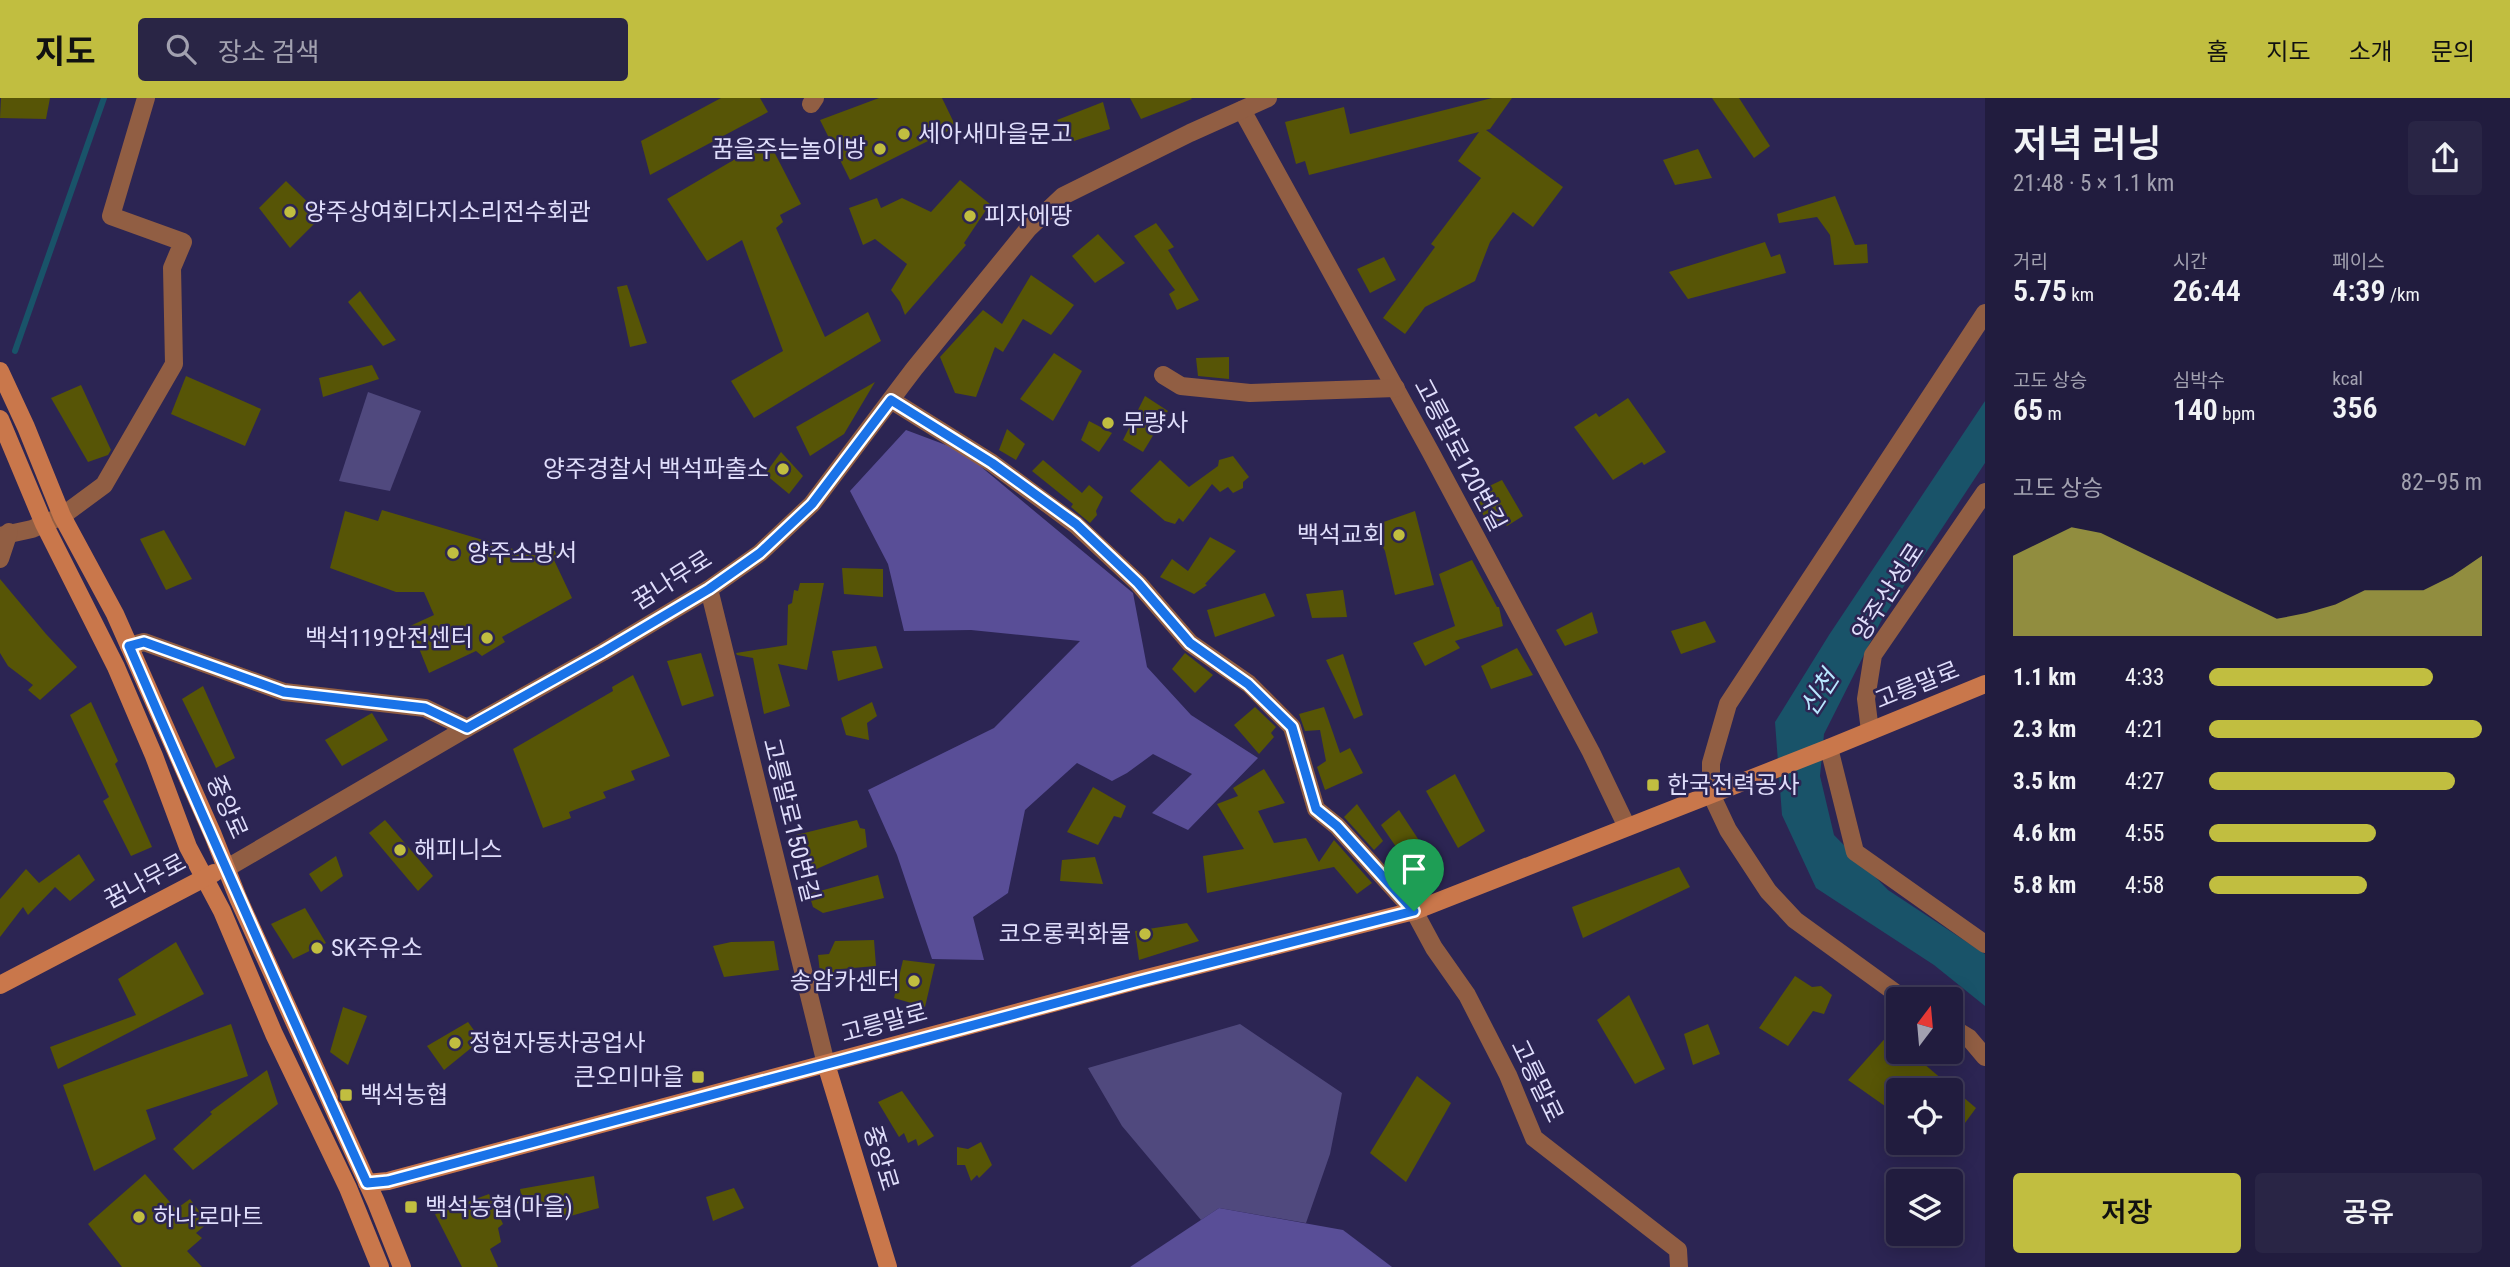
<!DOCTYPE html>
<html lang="ko">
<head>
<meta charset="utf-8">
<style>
  :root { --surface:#211c3e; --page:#292545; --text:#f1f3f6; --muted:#a2a1b0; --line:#3e3a58; --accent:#c1be40 }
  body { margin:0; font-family:"Roboto Condensed","Noto Sans KR",sans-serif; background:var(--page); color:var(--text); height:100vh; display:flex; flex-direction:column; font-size:26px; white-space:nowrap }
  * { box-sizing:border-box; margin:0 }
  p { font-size:23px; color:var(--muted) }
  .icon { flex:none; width:38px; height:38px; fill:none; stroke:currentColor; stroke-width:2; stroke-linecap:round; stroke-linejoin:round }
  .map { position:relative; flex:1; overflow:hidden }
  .side { display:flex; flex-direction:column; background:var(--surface); width:525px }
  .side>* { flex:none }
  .needle { width:46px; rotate:16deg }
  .fabs { position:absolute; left:1886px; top:889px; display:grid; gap:14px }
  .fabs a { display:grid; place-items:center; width:77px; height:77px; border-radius:7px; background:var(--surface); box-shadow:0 4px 18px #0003,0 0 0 2px var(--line); font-size:35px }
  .pin { position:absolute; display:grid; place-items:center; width:60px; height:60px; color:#fff; margin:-72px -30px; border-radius:50% 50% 50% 0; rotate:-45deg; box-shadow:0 0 7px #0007 }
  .pin .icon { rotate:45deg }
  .round { display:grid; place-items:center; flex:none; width:74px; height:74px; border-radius:7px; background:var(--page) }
  .summary { display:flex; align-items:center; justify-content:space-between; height:119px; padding:0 28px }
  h1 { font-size:38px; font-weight:600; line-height:52px }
  .figures { display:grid; grid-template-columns:repeat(3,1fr); gap:10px; height:119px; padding:7px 28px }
  .figures div { display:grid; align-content:center }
  .figures b { font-size:30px; font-weight:600 }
  .figures small { font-size:19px; font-weight:400 }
  .figures p { font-size:19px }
  .chart { height:196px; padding:14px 28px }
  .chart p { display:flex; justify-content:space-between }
  .chart svg { width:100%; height:126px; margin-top:7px; fill:var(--accent); opacity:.7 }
  .primary-button { display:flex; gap:14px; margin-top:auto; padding:14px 28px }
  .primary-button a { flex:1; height:80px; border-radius:7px; background:var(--accent); color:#111; font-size:28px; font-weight:600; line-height:80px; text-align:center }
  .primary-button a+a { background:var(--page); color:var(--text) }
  ul { padding:0 28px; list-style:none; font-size:23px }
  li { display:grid; grid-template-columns:112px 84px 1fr; align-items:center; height:52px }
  li i { height:18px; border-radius:9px; background:var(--accent) }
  header { display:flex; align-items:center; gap:42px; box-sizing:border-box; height:98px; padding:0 35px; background:var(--accent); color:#111 }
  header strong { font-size:33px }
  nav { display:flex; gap:38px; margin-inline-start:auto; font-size:24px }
  .search { width:490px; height:63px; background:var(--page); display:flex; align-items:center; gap:18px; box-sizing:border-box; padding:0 24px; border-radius:7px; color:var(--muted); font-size:26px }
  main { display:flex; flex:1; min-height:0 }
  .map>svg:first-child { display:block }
  .green { fill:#50497e }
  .forest { fill:#594e97 }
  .water { fill:#195369 }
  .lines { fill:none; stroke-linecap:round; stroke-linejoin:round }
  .stream { stroke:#195369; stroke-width:6 }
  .building { fill:#575506 }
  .street { stroke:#915e43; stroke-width:18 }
  .secondary { stroke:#c9774b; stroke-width:18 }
  .route-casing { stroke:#fff; stroke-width:14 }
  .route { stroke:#1a73e8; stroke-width:9 }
  .poi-dot { fill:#c1be40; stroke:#2c2553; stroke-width:2.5 }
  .labels { text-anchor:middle; stroke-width:5; stroke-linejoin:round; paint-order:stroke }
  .poi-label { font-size:24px; fill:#dfddfb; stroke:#2c2553; text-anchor:start }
  .street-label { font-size:24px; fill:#dfddfb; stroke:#2c2553 }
  .water-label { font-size:26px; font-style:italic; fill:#b8e7fe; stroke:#2c2553 }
</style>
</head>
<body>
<header>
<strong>지도</strong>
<div class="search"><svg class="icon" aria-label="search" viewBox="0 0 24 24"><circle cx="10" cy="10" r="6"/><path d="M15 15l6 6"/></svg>장소 검색</div>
<nav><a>홈</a><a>지도</a><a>소개</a><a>문의</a></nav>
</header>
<main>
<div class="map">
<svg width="1985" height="1169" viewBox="0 0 1985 1169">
  <rect width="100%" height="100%" fill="#2c2553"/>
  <!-- green -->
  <g class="green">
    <polygon points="368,294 421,313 390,393 339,383"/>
    <polygon points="1240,926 1342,995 1330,1056 1306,1125 1219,1110 1201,1122 1122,1028 1088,970"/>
  </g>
  <!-- forest -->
  <g class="forest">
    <polygon points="906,332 962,353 1133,495 1147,569 1191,617 1258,660 1188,732 1152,715 1192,676 1153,656 1127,675 1112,683 1077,665 1025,712 1008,795 973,819 984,862 932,861 897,757 868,692 994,630 1080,543 971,532 904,533 888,466 850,393"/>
    <polygon points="1219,1110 1343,1132 1392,1169 1130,1169"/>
  </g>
  <!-- water -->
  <polygon class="water" points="1985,303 1985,365 1881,523 1824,636 1820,678 1834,737 1888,792 1985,856 1985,908 1934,867 1816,790 1782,717 1775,624 1829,537"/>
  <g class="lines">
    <!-- stream -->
    <polyline class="stream" points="15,253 104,0"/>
  </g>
  <!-- building -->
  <g class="building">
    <polygon points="1,0 50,0 46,21 0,20"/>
    <polygon points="721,0 760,0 768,14 650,77 641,43"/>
    <polygon points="879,0 942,0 956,29 850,82 820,22"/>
    <polygon points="1130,0 1191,0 1192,1 1141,21"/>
    <polygon points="1492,0 1512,0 1490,31 1486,32 1563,89 1533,129 1513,114 1490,144 1475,183 1425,209 1405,236 1383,220 1435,149 1431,146 1481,80 1458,63 1479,34 1309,77 1305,63 1296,66 1285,24 1344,9 1350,36"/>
    <polygon points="1712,0 1739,0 1770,48 1754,60"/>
    <polygon points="1103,4 1110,31 1071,44 1057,22"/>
    <polygon points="768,42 801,106 780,117 783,124 776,130 825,239 868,214 881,243 754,320 731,283 783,253 742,142 707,163 667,101"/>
    <polygon points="1698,51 1712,80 1675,87 1663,62"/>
    <polygon points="960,82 990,106 964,145 966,147 905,217 900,204 891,192 907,166 875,141 863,147 849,110 877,100 881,110 902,100 931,114"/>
    <polygon points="286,83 322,118 290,150 259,110"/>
    <polygon points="1835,98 1855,147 1867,146 1868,165 1834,167 1830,137 1817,119 1779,125 1777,116"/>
    <polygon points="1156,125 1174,149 1168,152 1199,202 1177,212 1169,196 1175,192 1134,138"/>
    <polygon points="1098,136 1125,165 1095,185 1072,158"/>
    <polygon points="1765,144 1771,159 1780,156 1786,175 1688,201 1669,174"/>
    <polygon points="1384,159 1396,182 1370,195 1357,171"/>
    <polygon points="1031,177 1074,207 1051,237 1023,221 1003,254 995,249 976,299 955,295 940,259 983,212 1002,226"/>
    <polygon points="627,187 647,245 630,249 617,189"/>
    <polygon points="360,193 396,242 383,248 348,204"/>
    <polygon points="1054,255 1082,273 1053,323 1020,301"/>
    <polygon points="1229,259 1229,281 1198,278 1196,260"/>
    <polygon points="372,267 379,281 323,299 319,280"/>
    <polygon points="186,278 261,311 245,348 171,316"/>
    <polygon points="875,284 844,336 810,358 796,329"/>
    <polygon points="81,287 111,352 108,357 88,364 51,300"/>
    <polygon points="1145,298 1168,313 1143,354 1123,342"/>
    <polygon points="1628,300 1666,354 1644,367 1642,364 1613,382 1574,329 1596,315 1599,319"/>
    <polygon points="1089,323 1112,335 1099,354 1081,342"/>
    <polygon points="1007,331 1025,346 1016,362 999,352"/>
    <polygon points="781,354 803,378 789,396 765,376"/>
    <polygon points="1233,358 1249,379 1243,384 1243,390 1233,395 1228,389 1220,394 1212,386 1183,424 1179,420 1175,426 1165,423 1130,393 1160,362 1189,389 1218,368 1219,362"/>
    <polygon points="1043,362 1082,395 1089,387 1103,399 1096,413 1097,417 1090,425 1071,409 1073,406 1032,373"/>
    <polygon points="1502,382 1523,418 1507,428 1501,422 1488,427 1478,406 1486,398 1485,390"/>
    <polygon points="382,412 537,458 542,452 552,447 557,458 554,462 572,500 502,539 505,544 482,558 476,553 429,575 410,528 434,517 424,494 396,494 330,470 345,413 378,423"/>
    <polygon points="1415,413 1434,487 1395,497 1385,453 1372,428"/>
    <polygon points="164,432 192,481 166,492 140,441"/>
    <polygon points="1210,439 1236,453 1205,486 1207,487 1194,496 1160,479 1172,461 1188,473"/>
    <polygon points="1472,462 1497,509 1499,509 1503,528 1455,543 1460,550 1425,568 1413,545 1455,528 1439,476"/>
    <polygon points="842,470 883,471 883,499 844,496"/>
    <polygon points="0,481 46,536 77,569 40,602 28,592 33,587 8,568 0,555"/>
    <polygon points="800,485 824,485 807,572 778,566 790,608 764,616 753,560 737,557 736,555 787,547 788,507 792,505 794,492 798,493"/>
    <polygon points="1343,492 1347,519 1312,520 1306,496"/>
    <polygon points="1265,495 1275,518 1215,539 1207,512"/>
    <polygon points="1592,514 1598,535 1565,548 1556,532"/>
    <polygon points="1705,523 1716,544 1681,556 1671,533"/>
    <polygon points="876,548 883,570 838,583 832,553"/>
    <polygon points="1517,550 1533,577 1491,591 1481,568"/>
    <polygon points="701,555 714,598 682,608 667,563"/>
    <polygon points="1185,555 1213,577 1195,595 1172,571"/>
    <polygon points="1343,556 1363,617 1354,621 1326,562"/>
    <polygon points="633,577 670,658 631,673 635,682 603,694 606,700 569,714 571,720 543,730 513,651 613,593 612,589"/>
    <polygon points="203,588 235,660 216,670 182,601"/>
    <polygon points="91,604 118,663 115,666 152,749 131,758 103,703 109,699 70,617"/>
    <polygon points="872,604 877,618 867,625 869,642 846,637 841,620"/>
    <polygon points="1255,609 1276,629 1271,635 1274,639 1259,656 1234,627"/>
    <polygon points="1324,609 1340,655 1350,650 1363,675 1325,692 1317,669 1326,663 1320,632 1305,633 1299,616"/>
    <polygon points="372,615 388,642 342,668 325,642"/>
    <polygon points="1264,671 1285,705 1258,713 1274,745 1306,740 1319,764 1334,742 1372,785 1357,796 1334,769 1207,795 1203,758 1244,751 1217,706 1238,698 1233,690"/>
    <polygon points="1455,676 1485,733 1458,750 1426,693"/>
    <polygon points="1093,689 1126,708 1121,720 1114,718 1098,747 1067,734"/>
    <polygon points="1357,706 1383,743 1374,752 1344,719"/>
    <polygon points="1399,712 1430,759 1437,770 1416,778 1381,727"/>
    <polygon points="385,722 433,778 418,793 369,735"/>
    <polygon points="857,722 860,730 865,731 867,749 805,776 796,737"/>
    <polygon points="79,756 95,782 70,803 55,789 28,817 23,809 0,839 0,801 26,771 39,785"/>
    <polygon points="336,758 343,778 321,794 309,776"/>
    <polygon points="1095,759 1103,786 1060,783 1062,762"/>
    <polygon points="1679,769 1690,789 1583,840 1572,809"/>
    <polygon points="878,777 884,800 823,815 813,809 809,796"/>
    <polygon points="305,810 326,845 293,861 271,826"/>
    <polygon points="1187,825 1199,843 1139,862 1135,833"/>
    <polygon points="874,842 876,868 841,871 838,881 821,884 818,857 829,856 835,843"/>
    <polygon points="774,843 779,872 724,879 713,848 731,844"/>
    <polygon points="176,844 204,896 58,971 50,949 136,917 118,881"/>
    <polygon points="903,862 935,866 925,909 894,900"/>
    <polygon points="1795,878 1812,889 1821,888 1832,897 1824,916 1813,913 1788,948 1759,930"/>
    <polygon points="1629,897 1665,971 1635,986 1597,922"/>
    <polygon points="343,909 367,918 348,967 330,954"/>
    <polygon points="468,924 481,942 444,972 427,948"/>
    <polygon points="231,926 248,978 146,1012 156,1041 94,1073 63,987"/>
    <polygon points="1708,926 1720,956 1693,967 1684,936"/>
    <polygon points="1889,936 1899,944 1899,954 1910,954 1976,1010 1951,1044 1951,992 1899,992 1899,1018 1848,982"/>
    <polygon points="267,972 278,1006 193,1072 173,1051 212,1016 210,1014"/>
    <polygon points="1417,978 1451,1005 1406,1084 1370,1055"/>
    <polygon points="902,993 934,1038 918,1048 916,1041 908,1045 904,1035 899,1039 878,1004"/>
    <polygon points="981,1044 992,1067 979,1080 977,1077 971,1083 965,1067 957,1067 957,1049 968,1051"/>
    <polygon points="145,1076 176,1111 190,1101 208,1125 196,1135 202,1140 187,1153 202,1169 122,1169 88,1126"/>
    <polygon points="594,1078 599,1110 567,1119 545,1107 523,1105 520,1091"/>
    <polygon points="734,1090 744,1110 713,1123 706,1099"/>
    <polygon points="489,1096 503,1126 498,1130 501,1144 490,1151 498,1169 462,1169 435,1116"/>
  </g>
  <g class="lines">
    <!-- street -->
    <g class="street">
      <polyline points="811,6 815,0"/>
      <polyline points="1242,12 1430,353 1591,654 1627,729"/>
      <polyline points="1163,277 1181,288 1250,295 1396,290"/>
      <polyline points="891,302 992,365 1076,427 1138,485 1190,545 1249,586 1292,629 1316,711 1337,728 1414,813 1434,850 1467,897 1508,977 1534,1040 1678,1152 1679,1169"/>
      <polyline points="0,438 32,431 62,418 104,387 174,266 172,170 183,144 111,118 146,0"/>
      <polyline points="0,461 9,434"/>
      <polyline points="709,491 826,966"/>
      <polyline points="129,548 144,544 284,594 425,610 467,630"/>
      <polyline points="1870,633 1866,601 1873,557 1985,394"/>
      <polyline points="1829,650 1855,754 1985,846"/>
      <polyline points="227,770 467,630 603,554 709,491 760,455 812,406 914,271 1028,131 1063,98 1190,35 1268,0"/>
      <polyline points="1904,901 1795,822 1768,793 1728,732 1711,696 1711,665 1728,606 1985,215"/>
      <polyline points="1951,929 1969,940 1985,959"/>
    </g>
    <!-- secondary -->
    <g class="secondary">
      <polyline points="0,273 26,329 62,418 115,516 213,737 238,800 376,1104 402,1169"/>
      <polyline points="0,321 44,426 116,569 154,658 188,749 222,813 274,936 348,1090 380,1169"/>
      <polyline points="0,887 214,775"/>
      <polyline points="826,966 888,1169"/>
      <polyline points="367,1085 388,1083 1139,882 1414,813 1829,650 1985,586"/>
    </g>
  </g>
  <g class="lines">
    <!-- route casing -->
    <g class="route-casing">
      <path id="route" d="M 891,302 L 992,365 L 1076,426 L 1138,485 L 1190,545 L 1248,586 L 1292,629 L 1316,711 L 1337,728 L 1414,813 L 1139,883 L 388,1083 L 367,1085 C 286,907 207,728 129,548 L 144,544 L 284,594 L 425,610 L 467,630 L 603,554 L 709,491 L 760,455 L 812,406 Z"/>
    </g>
    <!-- route -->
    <use href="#route" class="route"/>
  </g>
  <!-- markers -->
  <g class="poi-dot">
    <circle cx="904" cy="36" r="7"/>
    <circle cx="880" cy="51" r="7"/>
    <circle cx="290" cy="114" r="7"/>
    <circle cx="970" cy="118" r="7"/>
    <circle cx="1108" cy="325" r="7"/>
    <circle cx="783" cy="371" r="7"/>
    <circle cx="1399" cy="437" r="7"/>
    <circle cx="453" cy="455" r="7"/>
    <circle cx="487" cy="540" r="7"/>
    <rect x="1646" y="680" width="14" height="14" rx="3.5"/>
    <circle cx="400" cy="752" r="7"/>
    <circle cx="1145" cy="836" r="7"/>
    <circle cx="317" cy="850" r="7"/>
    <circle cx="914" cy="883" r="7"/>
    <circle cx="455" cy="945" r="7"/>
    <rect x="691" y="972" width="14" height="14" rx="3.5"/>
    <rect x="339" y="990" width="14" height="14" rx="3.5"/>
    <rect x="404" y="1102" width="14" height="14" rx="3.5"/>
    <circle cx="139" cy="1119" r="7"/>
  </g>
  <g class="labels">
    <!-- poi labels -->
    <g class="poi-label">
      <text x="918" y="44">세아새마을문고</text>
      <text x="866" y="59" text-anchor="end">꿈을주는놀이방</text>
      <text x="304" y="122">양주상여회다지소리전수회관</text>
      <text x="984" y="126">피자에땅</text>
      <text x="1122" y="333">무량사</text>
      <text x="769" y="379" text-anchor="end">양주경찰서 백석파출소</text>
      <text x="1385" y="445" text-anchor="end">백석교회</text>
      <text x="467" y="463">양주소방서</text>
      <text x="473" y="548" text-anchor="end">백석119안전센터</text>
      <text x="1667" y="695">한국전력공사</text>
      <text x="414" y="760">해피니스</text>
      <text x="1131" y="844" text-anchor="end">코오롱퀵화물</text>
      <text x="331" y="858">SK주유소</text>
      <text x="900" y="891" text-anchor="end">송암카센터</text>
      <text x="469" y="953">정현자동차공업사</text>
      <text x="684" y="987" text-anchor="end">큰오미마을</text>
      <text x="360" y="1005">백석농협</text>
      <text x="425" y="1117">백석농협(마을)</text>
      <text x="153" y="1127">하나로마트</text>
    </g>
    <!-- street labels -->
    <g class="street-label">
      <text transform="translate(1460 357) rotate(62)" y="8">고릉말로120번길</text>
      <text transform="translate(672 482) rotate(-32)" y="8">꿈나무로</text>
      <text transform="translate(1888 494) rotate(-57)" y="8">양주산성로</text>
      <text transform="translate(1917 587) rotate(-22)" y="8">고릉말로</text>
      <text transform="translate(227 709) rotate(66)" y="8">중앙로</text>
      <text transform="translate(791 722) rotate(76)" y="8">고릉말로150번길</text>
      <text transform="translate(145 783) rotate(-28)" y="8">꿈나무로</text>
      <text transform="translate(884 925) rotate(-15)" y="8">고릉말로</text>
      <text transform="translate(1537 983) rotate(64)" y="8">고릉말로</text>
      <text transform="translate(881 1060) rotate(73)" y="8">중앙로</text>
    </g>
    <!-- water labels -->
    <g class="water-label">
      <text transform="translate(1819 595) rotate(-57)" y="9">신천</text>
    </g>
  </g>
</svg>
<div class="fabs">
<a><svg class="needle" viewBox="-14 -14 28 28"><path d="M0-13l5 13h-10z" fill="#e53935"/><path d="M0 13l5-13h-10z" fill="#a2a1b0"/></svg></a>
<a><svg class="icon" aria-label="locate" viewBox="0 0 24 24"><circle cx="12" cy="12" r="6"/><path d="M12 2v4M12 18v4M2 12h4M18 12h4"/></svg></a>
<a><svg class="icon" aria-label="layers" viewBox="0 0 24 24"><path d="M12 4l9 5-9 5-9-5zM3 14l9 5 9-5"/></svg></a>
</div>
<div class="pin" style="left:1414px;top:813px;background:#1e9e55"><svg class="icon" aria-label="arrive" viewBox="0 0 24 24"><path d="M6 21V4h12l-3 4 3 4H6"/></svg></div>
</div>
<section class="side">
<div class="summary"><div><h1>저녁 러닝</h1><p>21:48 · 5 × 1.1 km</p></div><a class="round"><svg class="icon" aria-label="share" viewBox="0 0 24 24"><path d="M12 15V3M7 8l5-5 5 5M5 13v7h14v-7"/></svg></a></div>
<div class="figures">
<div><p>거리</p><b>5.75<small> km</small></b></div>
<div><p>시간</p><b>26:44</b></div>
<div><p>페이스</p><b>4:39<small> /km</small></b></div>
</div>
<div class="figures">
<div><p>고도 상승</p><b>65<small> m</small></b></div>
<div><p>심박수</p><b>140<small> bpm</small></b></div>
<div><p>kcal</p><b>356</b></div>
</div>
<div class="chart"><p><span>고도 상승</span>82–95 m</p>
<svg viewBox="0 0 160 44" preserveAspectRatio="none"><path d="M0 44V16L10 11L20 6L30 8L40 13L50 18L60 23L70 28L80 33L90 38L100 36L110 33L120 28L130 28L140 28L150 23L160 16V44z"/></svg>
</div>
<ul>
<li><b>1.1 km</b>4:33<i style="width:82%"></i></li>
<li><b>2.3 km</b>4:21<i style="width:100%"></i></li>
<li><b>3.5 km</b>4:27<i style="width:90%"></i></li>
<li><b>4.6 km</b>4:55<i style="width:61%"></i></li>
<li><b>5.8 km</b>4:58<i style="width:58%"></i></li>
</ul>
<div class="primary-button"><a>저장</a><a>공유</a></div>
</section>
</main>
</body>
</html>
